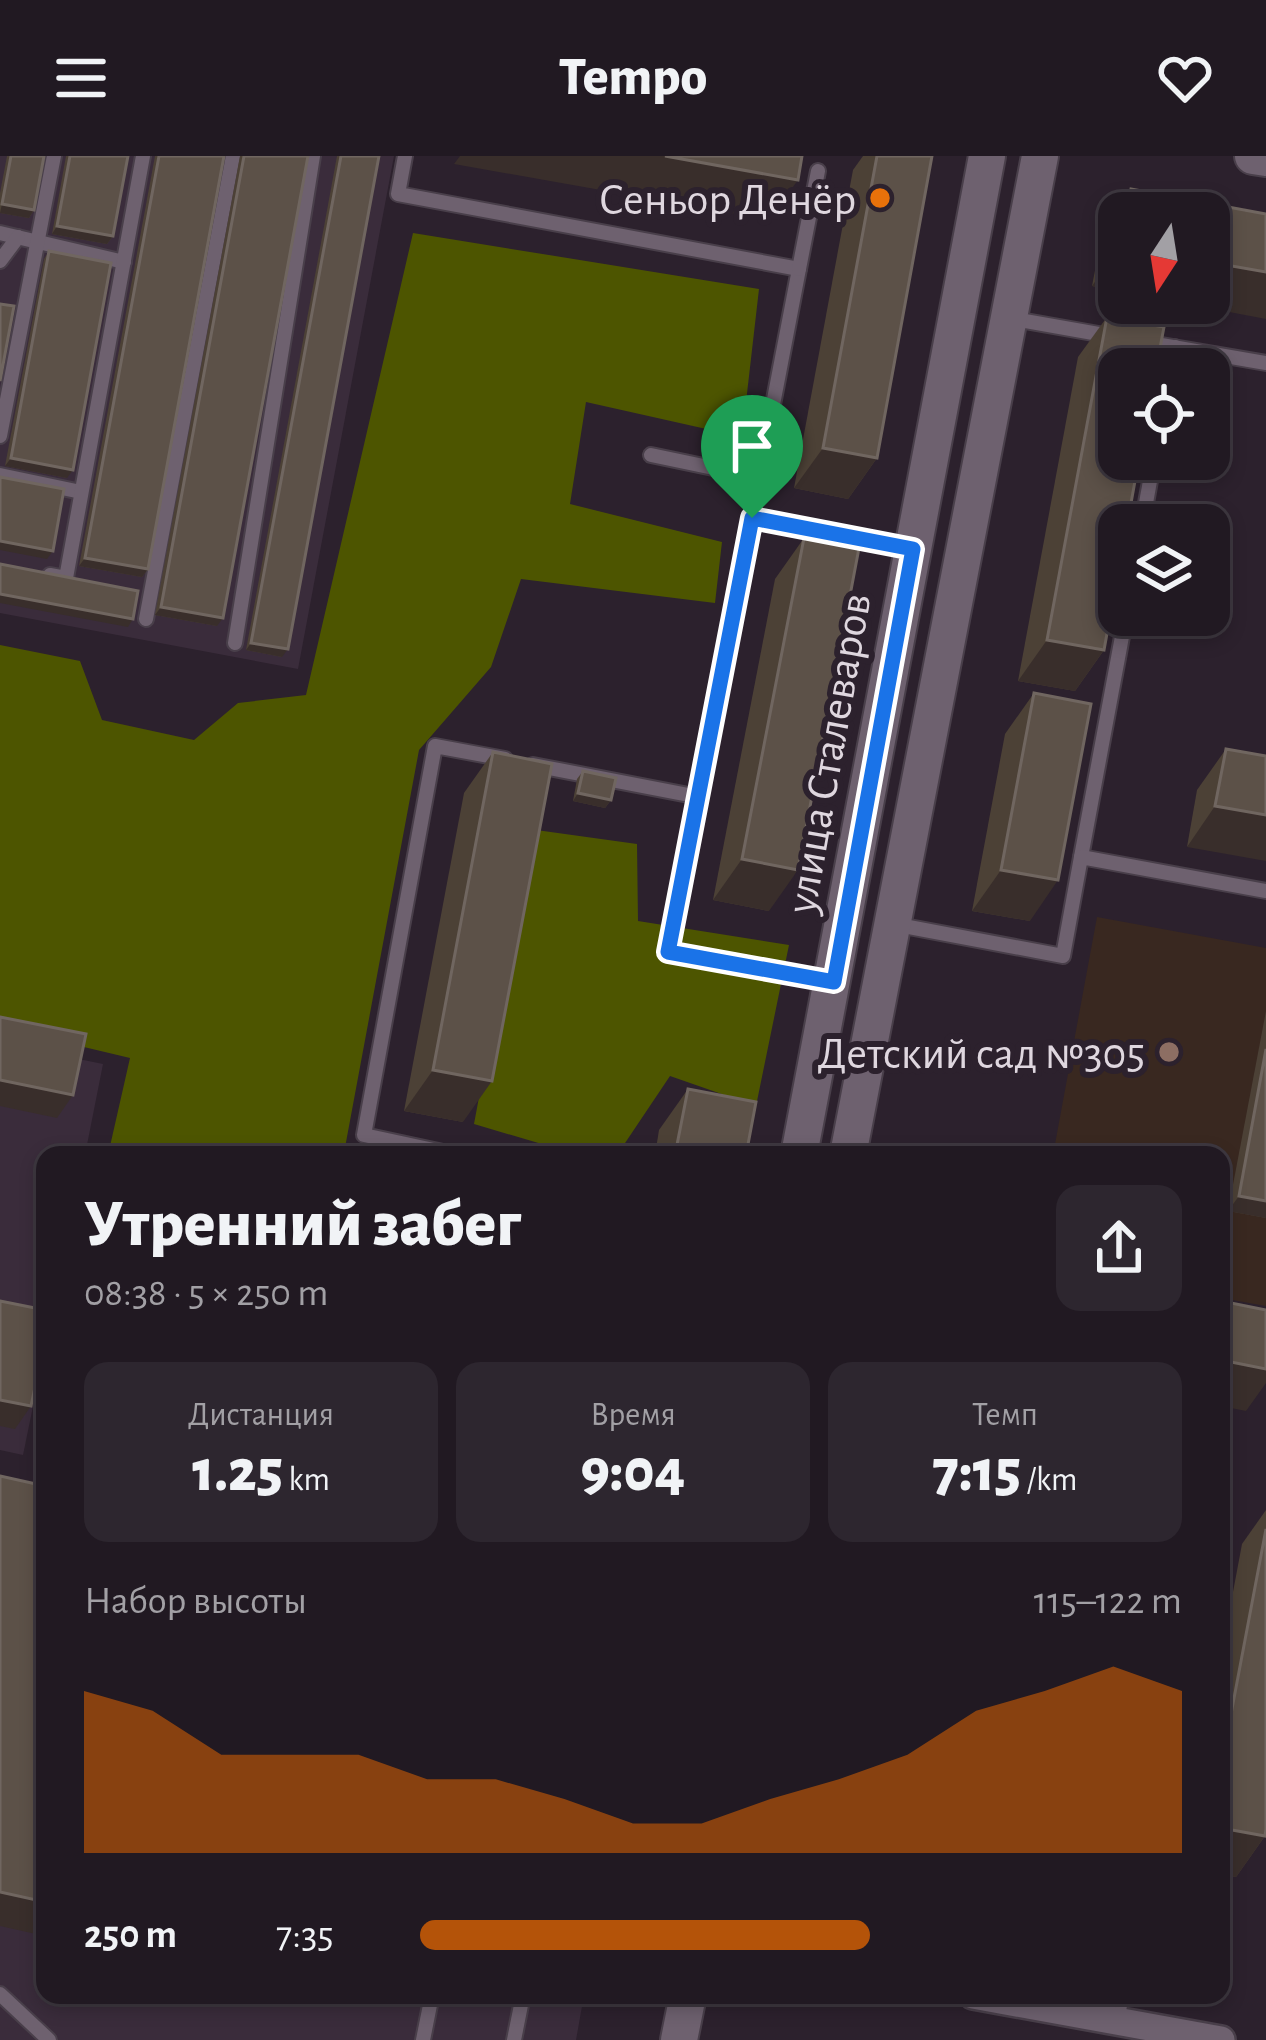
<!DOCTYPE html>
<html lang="ru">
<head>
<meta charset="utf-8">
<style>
  :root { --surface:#211922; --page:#2d262f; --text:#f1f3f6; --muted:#a2a0a5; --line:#3e3840; --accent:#b45309 }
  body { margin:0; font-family:"Alegreya Sans",sans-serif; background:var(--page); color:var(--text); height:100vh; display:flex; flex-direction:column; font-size:45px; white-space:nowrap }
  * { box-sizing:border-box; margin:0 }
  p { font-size:39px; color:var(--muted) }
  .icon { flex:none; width:66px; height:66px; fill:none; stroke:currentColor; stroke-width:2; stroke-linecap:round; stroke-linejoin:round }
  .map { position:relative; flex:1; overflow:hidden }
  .sheet { position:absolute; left:36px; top:990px; width:1194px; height:858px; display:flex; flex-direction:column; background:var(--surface); border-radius:24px; box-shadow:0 6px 18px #0003,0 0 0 3px var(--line) }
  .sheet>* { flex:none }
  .needle { width:78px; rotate:192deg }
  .buttons { position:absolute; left:1098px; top:36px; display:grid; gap:24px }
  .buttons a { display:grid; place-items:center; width:132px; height:132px; border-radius:24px; background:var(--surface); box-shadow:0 6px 18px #0003,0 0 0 3px var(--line); font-size:60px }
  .pin { position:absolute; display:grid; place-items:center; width:102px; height:102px; color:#fff; margin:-123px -51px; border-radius:50% 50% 50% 0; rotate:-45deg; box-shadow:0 0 12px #0007 }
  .pin .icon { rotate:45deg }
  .round { display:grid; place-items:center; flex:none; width:126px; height:126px; border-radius:24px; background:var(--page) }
  .head { display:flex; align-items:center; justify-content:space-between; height:204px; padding:0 48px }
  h1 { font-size:66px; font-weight:800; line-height:90px }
  .metrics { display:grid; grid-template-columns:repeat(3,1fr); gap:18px; height:204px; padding:12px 48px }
  .metrics div { display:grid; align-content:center; border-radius:24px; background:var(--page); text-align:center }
  .metrics b { font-size:60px; font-weight:800 }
  .metrics small { font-size:33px; font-weight:400 }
  .metrics p { font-size:33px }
  .chart { height:336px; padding:24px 48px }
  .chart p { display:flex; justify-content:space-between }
  .chart svg { width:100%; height:216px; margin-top:12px; fill:var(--accent); opacity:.7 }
  ul { padding:0 48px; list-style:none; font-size:39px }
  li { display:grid; grid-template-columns:192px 144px 1fr; align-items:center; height:90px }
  li i { height:30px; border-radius:15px; background:var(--accent) }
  header { display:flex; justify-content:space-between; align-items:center; height:156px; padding:0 48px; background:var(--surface); font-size:54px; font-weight:800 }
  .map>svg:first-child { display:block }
  .built { fill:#3a2c3b }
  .education { fill:#392820 }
  .forest { fill:#4d5500 }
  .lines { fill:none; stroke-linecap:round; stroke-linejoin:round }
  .lane-casing { stroke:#493f4a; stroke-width:18 }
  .street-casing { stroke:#493f4a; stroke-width:32 }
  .secondary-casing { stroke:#493f4a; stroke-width:40 }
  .lane { stroke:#6e616f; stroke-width:14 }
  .street { stroke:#6e616f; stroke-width:27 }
  .secondary { stroke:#6e616f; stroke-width:36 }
  .wall { fill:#4c4136 }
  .shaded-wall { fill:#392e2b }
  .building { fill:#5c5148; stroke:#706660; stroke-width:3 }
  .route-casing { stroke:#fff; stroke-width:24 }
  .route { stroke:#1a73e8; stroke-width:15 }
  .food-dot { fill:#e8710a; stroke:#2c212d; stroke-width:4.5 }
  .education-dot { fill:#8d6e63; stroke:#2c212d; stroke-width:4.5 }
  .labels { text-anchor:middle; stroke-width:12; stroke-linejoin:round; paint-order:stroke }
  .poi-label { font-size:45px; fill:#dfd7df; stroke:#2c212d; text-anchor:end }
  .street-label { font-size:45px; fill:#dfd7df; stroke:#2c212d }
</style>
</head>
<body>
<header><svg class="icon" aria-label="menu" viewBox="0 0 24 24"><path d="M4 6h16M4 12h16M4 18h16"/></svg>Tempo<svg class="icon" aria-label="heart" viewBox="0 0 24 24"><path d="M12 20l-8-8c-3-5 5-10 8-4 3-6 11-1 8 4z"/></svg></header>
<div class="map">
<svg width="1266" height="1884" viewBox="0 0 1266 1884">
  <rect width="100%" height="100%" fill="#2c212d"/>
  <!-- built -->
  <g class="built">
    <polygon points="0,0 394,0 298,513 0,457"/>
    <polygon points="0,887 103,908 85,999 45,999 45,1192 23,1299 0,1294"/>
    <polygon points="0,1341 45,1350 45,1839 584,1839 576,1884 0,1884"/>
  </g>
  <!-- education -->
  <polygon class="education" points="1097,761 1266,792 1266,1150 1221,1142 1221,999 1053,999"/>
  <!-- forest -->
  <g class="forest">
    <polygon points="413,77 759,133 742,281 586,246 570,348 722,386 715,447 521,423 491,511 419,594 344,997 349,999 108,999 130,902 0,871 0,489 80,505 102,564 194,584 238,547 306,539"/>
    <polygon points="529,673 637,688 638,765 789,789 756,950 670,920 617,999 579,999 474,968"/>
  </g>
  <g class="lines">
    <!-- lane casing -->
    <g class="lane-casing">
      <g id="lane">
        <polyline points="405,0 398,38 799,113 668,796 830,825"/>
        <polyline points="0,77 124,106"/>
        <polyline points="0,105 18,81"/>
        <polyline points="799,113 818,15"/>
        <polyline points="1014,163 1110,180"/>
        <polyline points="1144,186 1266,207"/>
        <polyline points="1171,213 1175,191"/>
        <polyline points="0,280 54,0"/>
        <polyline points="651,299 761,322"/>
        <polyline points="0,319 81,336"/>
        <polyline points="752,362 912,393"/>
        <polyline points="1142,369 1154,303"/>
        <polyline points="50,419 66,422 143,0"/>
        <polyline points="146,463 233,0"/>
        <polyline points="235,487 313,0"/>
        <polyline points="533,609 699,641"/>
        <polyline points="1081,701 1126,459"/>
        <polyline points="893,768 1063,800 1081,701 1266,735"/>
        <polyline points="457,999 364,979 435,590 505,603"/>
        <polyline points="0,1838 49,1884"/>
        <polyline points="1117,1865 1122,1839"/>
        <polyline points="423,1884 432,1839"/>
        <polyline points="514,1884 523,1839"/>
      </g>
    </g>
    <!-- street casing -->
    <g class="street-casing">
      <polyline id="street" points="973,1839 1221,1884"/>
    </g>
    <!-- secondary casing -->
    <g class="secondary-casing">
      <g id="secondary">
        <polyline points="1253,0 1266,2"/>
        <polyline points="799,999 987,0"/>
        <polyline points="848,999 1040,0"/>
        <polyline points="679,1884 688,1839"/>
      </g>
    </g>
    <!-- lane -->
    <use href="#lane" class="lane"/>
    <!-- street -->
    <use href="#street" class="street"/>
    <!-- secondary -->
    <use href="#secondary" class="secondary"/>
  </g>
  <!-- wall -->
  <g class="wall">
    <polygon points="7,0 44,0 34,54 29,62 0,57 0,37"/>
    <polygon points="66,0 128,0 113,80 107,88 52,78"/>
    <polygon points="155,0 224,0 148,413 142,421 79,410"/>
    <polygon points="240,0 308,0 217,470 155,459"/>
    <polygon points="337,0 379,0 282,501 246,494"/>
    <polygon points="863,0 932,0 877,302 848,343 794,332 853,14"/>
    <polygon points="1131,33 1209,57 1119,57 1119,135 1092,130 1103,73"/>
    <polygon points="49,95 67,322 5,310 44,103"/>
    <polygon points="1107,161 1104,494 1075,535 1018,525 1078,201"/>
    <polygon points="804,382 769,755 713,744 775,423"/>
    <polygon points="1034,537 1030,765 972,755 1005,578"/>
    <polygon points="1226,593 1266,600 1187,691 1197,634"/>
    <polygon points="493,596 463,966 404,955 464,637"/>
    <polygon points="583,615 611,644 605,652 573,645 577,623"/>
    <polygon points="1266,855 1266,1062 1228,1055"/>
    <polygon points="688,933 746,999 655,999 659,974"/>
    <polygon points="1266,1354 1266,1673 1265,1680 1236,1721 1221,1718 1221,1500 1242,1388"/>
  </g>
  <!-- shaded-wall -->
  <g class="shaded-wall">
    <polygon points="460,0 665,0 798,24 769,64 454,8"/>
    <polygon points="2,48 34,54 29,62 0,57"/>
    <polygon points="57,70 113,80 107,88 52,78"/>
    <polygon points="1119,92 1119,135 1092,130"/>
    <polygon points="1209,106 1266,116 1266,163 1182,147 1209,147"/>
    <polygon points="823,292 877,302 848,343 794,332"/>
    <polygon points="11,302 73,314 67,322 5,310"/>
    <polygon points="0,385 53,395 47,403 0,394"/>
    <polygon points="85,402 148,413 142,421 79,410"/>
    <polygon points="0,438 133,463 128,471 0,447"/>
    <polygon points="161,451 223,462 217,470 155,459"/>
    <polygon points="1047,484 1104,494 1075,535 1018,525"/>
    <polygon points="251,487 288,493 282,501 246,494"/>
    <polygon points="578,637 611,644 605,652 573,645"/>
    <polygon points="1215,650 1266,659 1266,705 1187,691"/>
    <polygon points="742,703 798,714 769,755 713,744"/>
    <polygon points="1001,714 1058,724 1030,765 972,755"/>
    <polygon points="433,914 492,925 463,966 404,955"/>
    <polygon points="0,924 73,939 57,962 0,950"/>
    <polygon points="1239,1040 1266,1045 1266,1062 1228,1055"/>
    <polygon points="1221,1204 1266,1213 1266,1227 1246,1255 1221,1250"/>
    <polygon points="0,1244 31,1250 15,1273 0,1270"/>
    <polygon points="1221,1672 1265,1680 1236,1721 1221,1718"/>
    <polygon points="0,1736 45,1746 45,1780 0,1770"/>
  </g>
  <!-- building -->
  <g class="building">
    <polygon points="11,0 44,0 34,54 2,48"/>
    <polygon points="70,0 128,0 113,80 57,70"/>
    <polygon points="159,0 224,0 148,413 85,402"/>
    <polygon points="244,0 308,0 223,462 161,451"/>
    <polygon points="341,0 379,0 288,493 251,487"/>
    <polygon points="665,0 802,0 798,24"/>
    <polygon points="877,0 932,0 877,302 823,292"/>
    <polygon points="1131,33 1266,58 1266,116 1209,106 1209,57 1127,57"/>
    <polygon points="49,95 111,107 73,314 11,302"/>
    <polygon points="0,148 14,150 0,225"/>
    <polygon points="1107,161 1164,171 1156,213 1119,213 1119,303 1139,303 1127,369 1119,369 1119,412 1104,494 1047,484"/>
    <polygon points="0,321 64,333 53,395 0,385"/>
    <polygon points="804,382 859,392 798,714 742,703"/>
    <polygon points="0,408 138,435 133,463 0,438"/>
    <polygon points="1034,537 1091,548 1058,724 1001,714"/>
    <polygon points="1226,593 1266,600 1266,659 1215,650"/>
    <polygon points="493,596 552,608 492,925 433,914"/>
    <polygon points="583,615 616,622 611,644 578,637"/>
    <polygon points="0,861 86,878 73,939 0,924"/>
    <polygon points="1266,893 1266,1045 1239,1040"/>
    <polygon points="688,933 756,946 746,999 675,999"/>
    <polygon points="0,1145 45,1154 45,1183 31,1250 0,1244"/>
    <polygon points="1221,1145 1266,1154 1266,1213 1221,1204"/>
    <polygon points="0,1320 45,1330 45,1746 0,1736"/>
    <polygon points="1266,1373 1266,1673 1265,1680 1221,1672 1221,1611"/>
  </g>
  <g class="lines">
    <!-- route casing -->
    <g class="route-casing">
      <polygon id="route" points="752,362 913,393 834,826 668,796"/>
    </g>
    <!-- route -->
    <use href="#route" class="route"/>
  </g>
  <!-- markers -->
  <circle class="food-dot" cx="880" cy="42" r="12"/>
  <circle class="education-dot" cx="1169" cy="896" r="12"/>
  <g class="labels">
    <!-- poi labels -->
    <g class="poi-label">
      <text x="856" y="58">Сеньор Денёр</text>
      <text x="1145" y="912">Детский сад №305</text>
    </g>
    <!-- street labels -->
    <g class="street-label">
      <text transform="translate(827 597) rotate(-80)" y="16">улица Сталеваров</text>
    </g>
  </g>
</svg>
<div class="buttons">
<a><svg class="needle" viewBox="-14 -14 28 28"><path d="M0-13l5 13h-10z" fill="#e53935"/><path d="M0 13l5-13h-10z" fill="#a2a0a5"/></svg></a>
<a><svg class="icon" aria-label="locate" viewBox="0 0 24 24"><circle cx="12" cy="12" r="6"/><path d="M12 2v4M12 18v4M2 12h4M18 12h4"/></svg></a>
<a><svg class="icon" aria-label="layers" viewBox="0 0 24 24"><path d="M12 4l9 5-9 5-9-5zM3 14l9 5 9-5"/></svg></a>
</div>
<div class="pin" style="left:752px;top:362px;background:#1e9e55"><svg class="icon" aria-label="arrive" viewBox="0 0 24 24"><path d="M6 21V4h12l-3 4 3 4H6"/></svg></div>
<section class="sheet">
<div class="head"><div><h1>Утренний забег</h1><p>08:38 · 5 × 250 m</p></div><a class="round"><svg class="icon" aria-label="share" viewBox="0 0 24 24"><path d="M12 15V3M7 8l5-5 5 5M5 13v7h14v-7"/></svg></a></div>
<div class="metrics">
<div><p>Дистанция</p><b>1.25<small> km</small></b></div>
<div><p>Время</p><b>9:04</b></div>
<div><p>Темп</p><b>7:15<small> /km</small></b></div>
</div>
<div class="chart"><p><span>Набор высоты</span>115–122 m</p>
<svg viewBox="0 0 160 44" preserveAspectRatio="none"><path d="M0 44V11L10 15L20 24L30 24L40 24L50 29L60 29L70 33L80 38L90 38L100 33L110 29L120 24L130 15L140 11L150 6L160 11V44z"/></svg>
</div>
<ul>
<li><b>250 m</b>7:35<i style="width:59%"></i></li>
</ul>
</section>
</div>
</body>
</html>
